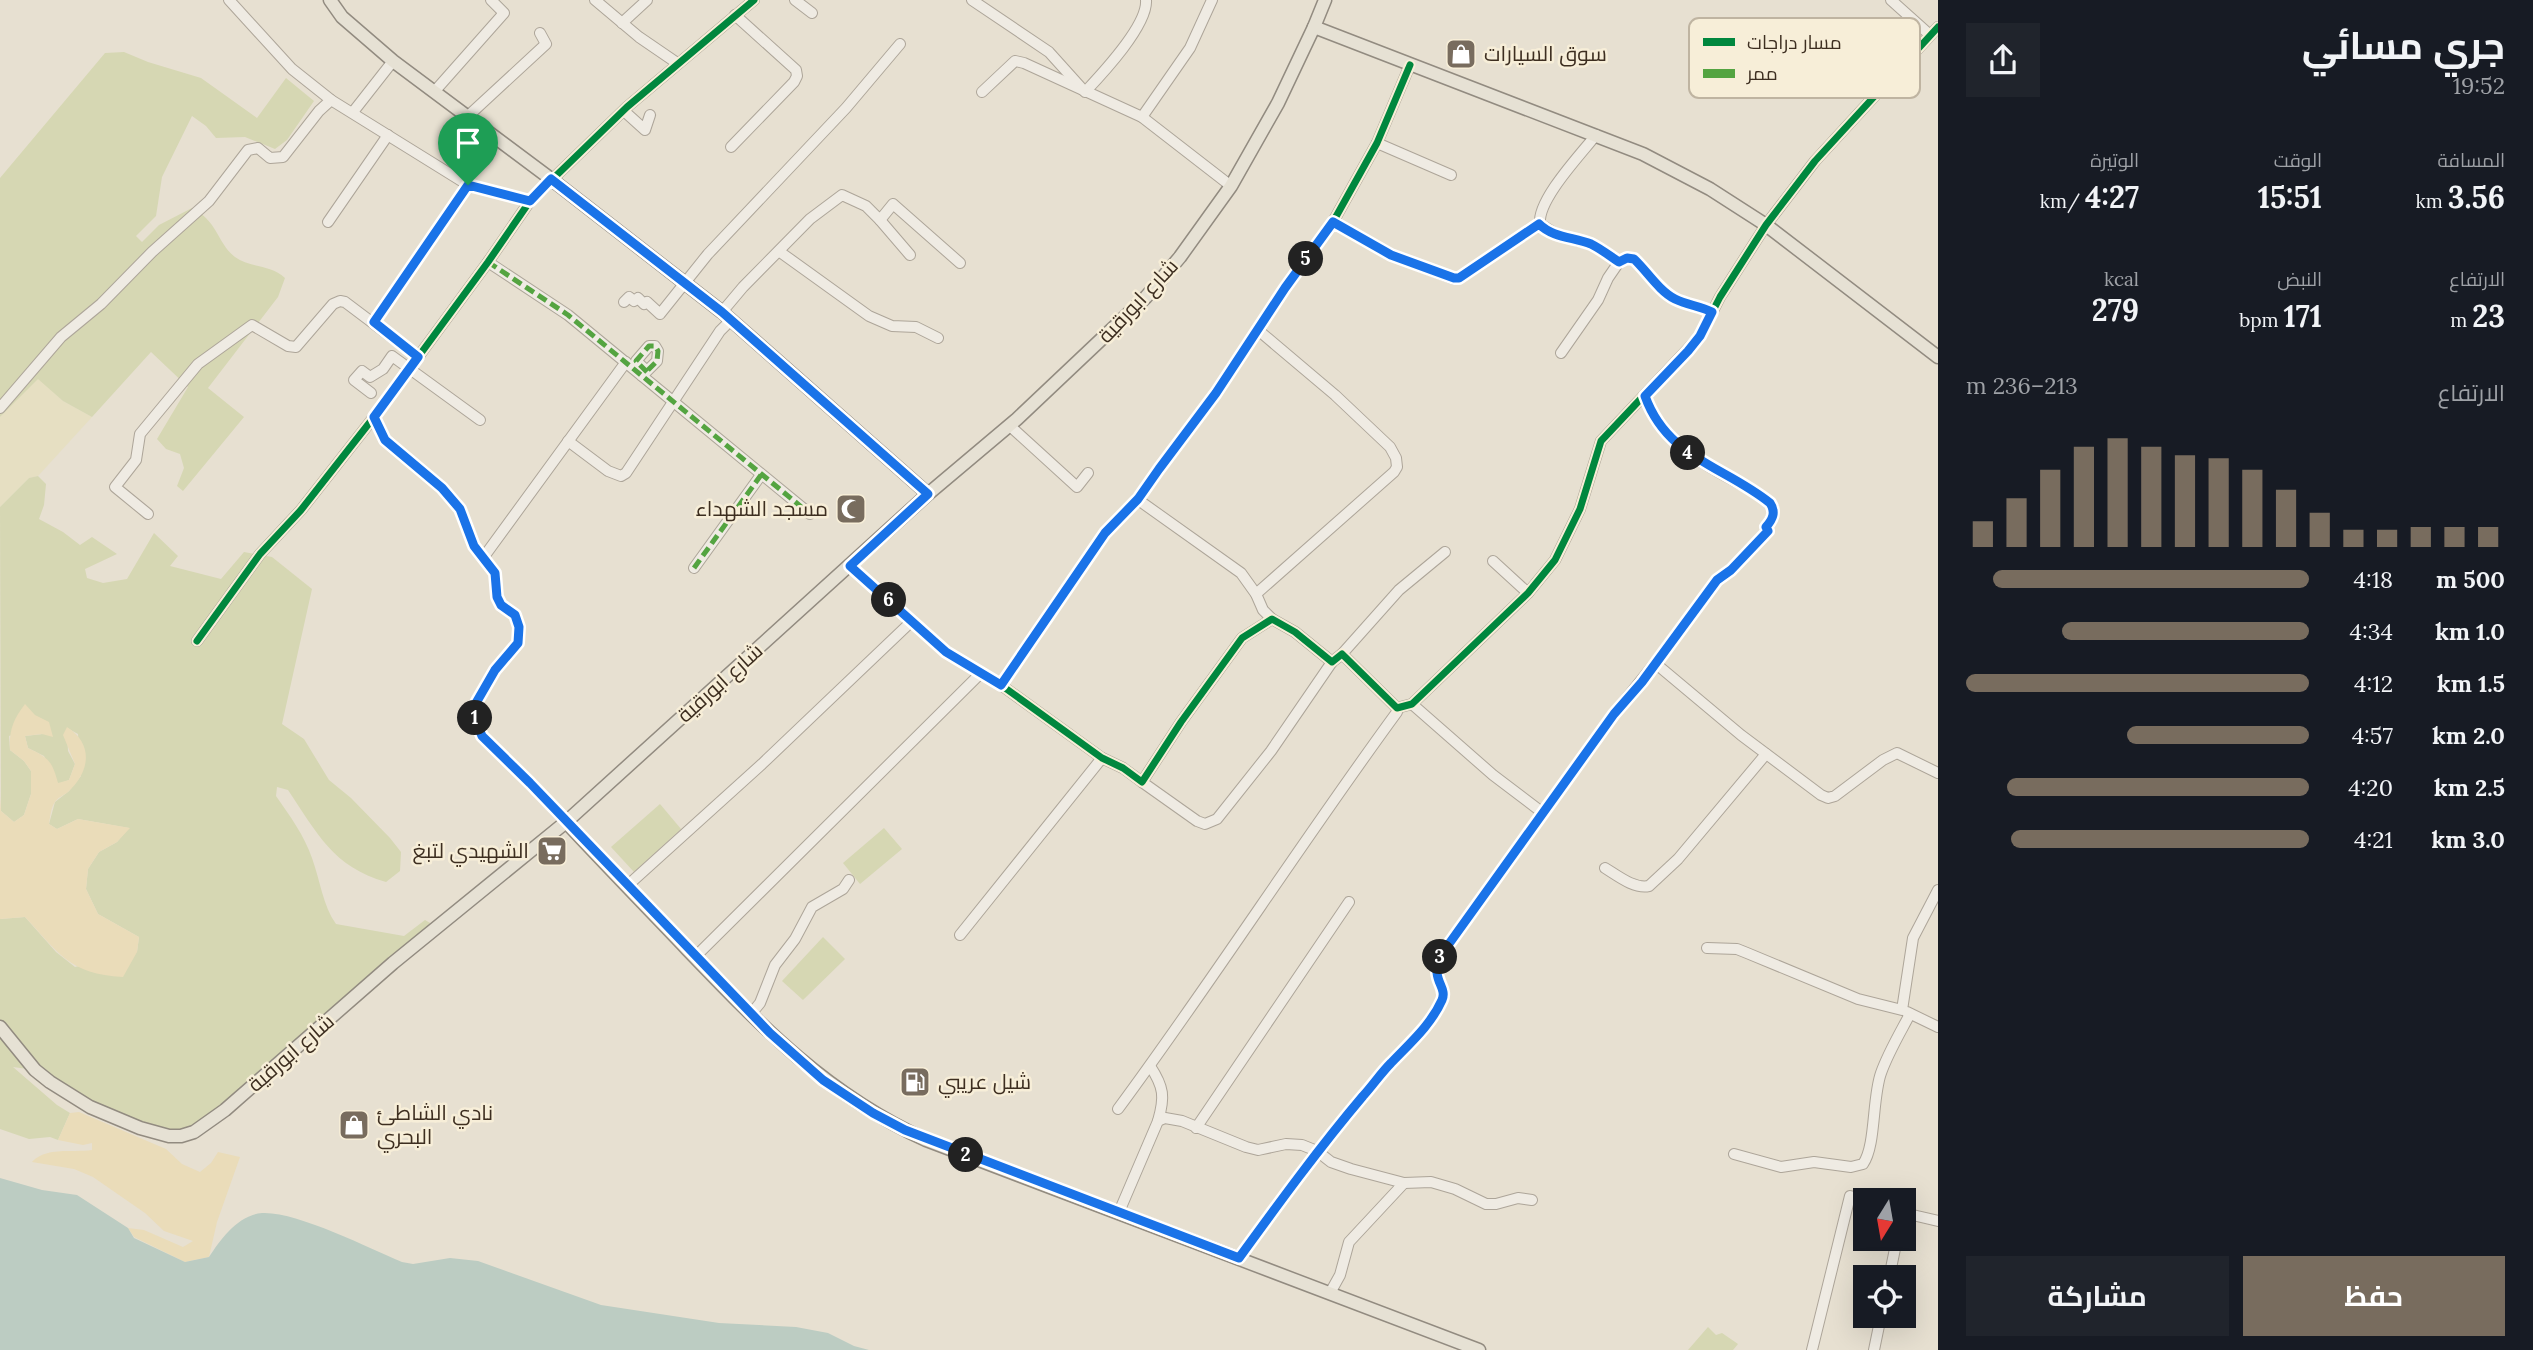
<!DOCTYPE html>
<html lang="ar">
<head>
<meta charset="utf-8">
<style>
  :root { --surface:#171b24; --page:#20242c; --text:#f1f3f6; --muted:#9ea1a6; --accent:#786c5e }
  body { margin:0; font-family:Lora,Cairo,serif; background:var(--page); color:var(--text); direction:rtl; height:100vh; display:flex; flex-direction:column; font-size:26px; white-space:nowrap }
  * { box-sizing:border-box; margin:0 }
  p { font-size:23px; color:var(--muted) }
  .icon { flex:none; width:38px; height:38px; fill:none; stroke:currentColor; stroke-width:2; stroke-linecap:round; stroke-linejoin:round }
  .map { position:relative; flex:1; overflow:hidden; direction:ltr }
  .drawer { display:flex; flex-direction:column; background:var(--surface); width:595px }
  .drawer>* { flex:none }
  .needle { width:46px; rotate:191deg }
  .tools { position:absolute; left:1853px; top:1188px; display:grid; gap:14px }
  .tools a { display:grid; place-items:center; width:63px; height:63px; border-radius:0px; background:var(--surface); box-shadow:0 7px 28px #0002; font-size:35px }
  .pin { position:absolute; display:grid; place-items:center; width:60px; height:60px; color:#fff; margin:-72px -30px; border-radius:50% 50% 50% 0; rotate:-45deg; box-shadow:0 0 7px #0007 }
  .pin .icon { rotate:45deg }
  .km { position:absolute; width:35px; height:35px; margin:-18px; border-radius:50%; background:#222; color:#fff; font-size:19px; line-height:35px; text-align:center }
  .round { display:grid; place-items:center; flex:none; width:74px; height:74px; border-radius:0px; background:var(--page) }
  .overview { display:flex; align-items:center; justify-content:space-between; height:119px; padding:0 28px }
  h1 { font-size:38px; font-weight:700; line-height:52px }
  .figures { display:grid; grid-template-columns:repeat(3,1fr); gap:10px; height:119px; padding:7px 28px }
  .figures div { display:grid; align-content:center }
  .figures b { font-size:30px; font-weight:700 }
  .figures small { font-size:19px; font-weight:400 }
  .figures p { font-size:19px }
  .chart { height:196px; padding:14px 28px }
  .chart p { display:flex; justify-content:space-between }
  .chart svg { width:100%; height:126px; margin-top:7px; stroke:var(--accent); stroke-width:6 }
  .action { display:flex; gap:14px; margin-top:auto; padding:14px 28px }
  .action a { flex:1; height:80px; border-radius:0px; background:var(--accent); color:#fff; font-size:28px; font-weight:700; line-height:80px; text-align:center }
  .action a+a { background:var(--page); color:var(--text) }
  ul { padding:0 28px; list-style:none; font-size:23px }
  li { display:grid; grid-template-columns:112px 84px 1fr; align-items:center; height:52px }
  li i { height:18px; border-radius:9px; background:var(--accent) }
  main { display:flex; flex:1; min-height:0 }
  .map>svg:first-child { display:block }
  .farmland { fill:#e6dfc2 }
  .green { fill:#d6d7b3 }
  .sand { fill:#eadcb9 }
  .water { fill:#bcccc2 }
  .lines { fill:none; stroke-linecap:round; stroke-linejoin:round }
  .minor-casing { stroke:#ada599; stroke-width:12 }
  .major-casing { stroke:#928b80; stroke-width:15 }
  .minor { stroke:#efebe3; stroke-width:10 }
  .major { stroke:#e6e1d4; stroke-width:12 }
  .quiet { stroke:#54a441; stroke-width:5; stroke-dasharray:10 5; stroke-linecap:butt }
  .cycleway-casing { stroke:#f7eed8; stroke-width:11 }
  .cycleway { stroke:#00873e; stroke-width:7 }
  .route-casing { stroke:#fff; stroke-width:14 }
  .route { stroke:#1a73e8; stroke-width:9 }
  .labels { text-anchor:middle; stroke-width:5; stroke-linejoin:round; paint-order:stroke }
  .poi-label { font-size:21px; fill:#3d2e20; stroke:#f7eed8; text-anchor:start }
  .street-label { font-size:21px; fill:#3d2e20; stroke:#f7eed8 }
  .key { fill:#f7eed8; stroke:#bfb4a1; stroke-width:2 }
  .key-label { font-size:19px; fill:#3d2e20 }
</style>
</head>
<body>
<main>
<section class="drawer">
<div class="overview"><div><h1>جري مسائي</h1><p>19:52</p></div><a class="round"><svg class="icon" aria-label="share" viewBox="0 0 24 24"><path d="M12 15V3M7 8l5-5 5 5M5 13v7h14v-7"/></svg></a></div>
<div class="figures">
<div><p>المسافة</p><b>3.56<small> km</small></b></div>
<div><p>الوقت</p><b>15:51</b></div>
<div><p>الوتيرة</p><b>4:27<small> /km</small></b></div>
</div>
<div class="figures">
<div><p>الارتفاع</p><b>23<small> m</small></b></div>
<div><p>النبض</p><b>171<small> bpm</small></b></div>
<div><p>kcal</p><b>279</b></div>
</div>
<div class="chart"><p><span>الارتفاع</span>213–236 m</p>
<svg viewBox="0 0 160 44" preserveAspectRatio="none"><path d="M5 44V35M15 44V27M25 44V17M35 44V9M45 44V6M55 44V9M65 44V12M75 44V13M85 44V17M95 44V24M105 44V32M115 44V38M125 44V38M135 44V37M145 44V37M155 44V37"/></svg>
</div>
<ul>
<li><b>500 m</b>4:18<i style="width:92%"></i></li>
<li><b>1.0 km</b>4:34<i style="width:72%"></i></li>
<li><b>1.5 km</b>4:12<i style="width:100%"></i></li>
<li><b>2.0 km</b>4:57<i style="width:53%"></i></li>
<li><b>2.5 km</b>4:20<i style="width:88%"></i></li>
<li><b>3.0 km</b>4:21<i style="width:87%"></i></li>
</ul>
<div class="action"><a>حفظ</a><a>مشاركة</a></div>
</section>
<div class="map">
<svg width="1938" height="1350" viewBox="0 0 1938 1350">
  <rect width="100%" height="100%" fill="#e7e0d1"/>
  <!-- farmland -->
  <polygon class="farmland" points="38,378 63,401 92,417 38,476 29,478 0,507 0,417"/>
  <!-- green -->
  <g class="green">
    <path d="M 124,52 L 148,62 L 201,78 L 257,118 L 286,78 L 314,101 L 287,140 L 275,149 L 245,137 L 216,138 L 206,126 L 192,116 L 162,177 L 156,216 L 136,236 L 142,242 L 159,225 L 192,208 C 218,221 217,243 235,257 C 250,268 272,265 285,278 L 278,297 L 208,388 L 244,417 L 183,491 L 177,486 L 184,468 L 180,454 L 166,449 L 157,439 L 188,387 L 151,352 L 92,417 L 63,401 L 38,379 L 0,417 L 0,178 L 105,53 Z"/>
    <path d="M 38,476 L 46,484 L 44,505 L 39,519 L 63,532 L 80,545 L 92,537 L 117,554 L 85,569 L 87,578 L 103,583 L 127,579 L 154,533 L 178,556 L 170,566 L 221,579 L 244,552 L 272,557 L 312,589 L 282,724 L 304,739 L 329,780 L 351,798 L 390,838 L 401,852 L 400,871 L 386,882 C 333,867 317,833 288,790 L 277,787 L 276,796 C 290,816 304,835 312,858 C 320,880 323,906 336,924 L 404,936 L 425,920 L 437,927 L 194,1132 L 140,1128 L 35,1070 L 13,1067 L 57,1105 L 70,1113 L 58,1140 L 50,1137 L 29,1139 L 0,1129 L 0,919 L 25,917 L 56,952 L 75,967 L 137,952 L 139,937 L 98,914 L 86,889 L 88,869 L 99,852 L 117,842 L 129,828 L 78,819 L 57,829 L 49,824 L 55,802 L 69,791 L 81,776 L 78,734 L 67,728 L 68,751 L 75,764 L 69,780 L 58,784 L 44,756 L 28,748 L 25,736 L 43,734 L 49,722 L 9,736 L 10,750 L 24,761 L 31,771 L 31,794 L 24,815 L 14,822 L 1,811 L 0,507 L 29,478 Z"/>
    <polygon points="660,804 681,829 634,872 611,847"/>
    <polygon points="884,828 902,849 860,884 843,863"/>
    <polygon points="823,937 845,959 803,1000 782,981"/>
    <polygon points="1708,1327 1716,1335 1722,1333 1738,1344 1733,1350 1688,1350"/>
  </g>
  <!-- sand -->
  <g class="sand">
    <path d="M 25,704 L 35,715 L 49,722 L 53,737 L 42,734 L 25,736 L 28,748 C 49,758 52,761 58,783 L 69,780 L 75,764 L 63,735 L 67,727 C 94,744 90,772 68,792 C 64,795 57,798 55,802 C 51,807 50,818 49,824 L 57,829 L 78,819 L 130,828 L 117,842 L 99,852 L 88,869 L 86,889 L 98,914 L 139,937 L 137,952 L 123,977 C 69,974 59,953 25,917 L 0,919 L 0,796 L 1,811 L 14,822 L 24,815 L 31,794 L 31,771 L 24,761 L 10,750 C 9,730 13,720 25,704 Z"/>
    <path d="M 79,1112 L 166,1149 L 182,1164 L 200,1172 L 211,1163 L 218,1152 L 240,1157 L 217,1222 L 209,1257 L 185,1262 L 134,1237 L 128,1228 L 144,1230 L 183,1247 L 193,1241 L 164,1231 L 145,1213 L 93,1177 L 74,1169 L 32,1162 C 46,1146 74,1153 92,1150 L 92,1143 L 83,1145 L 58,1140 L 70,1113 Z"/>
  </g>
  <!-- water -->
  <path class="water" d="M 0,1178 L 42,1190 L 77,1195 L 128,1228 L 134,1238 L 185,1262 L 209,1257 C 221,1239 238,1215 262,1213 C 296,1211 369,1248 402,1262 L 413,1264 L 450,1258 L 478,1261 L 601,1305 L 719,1323 L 796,1327 L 828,1333 L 854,1346 L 869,1350 L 0,1350 Z"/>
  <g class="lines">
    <!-- minor casing -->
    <g class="minor-casing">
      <g id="minor">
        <polyline points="229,0 292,69 331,100 468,185 530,201"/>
        <polyline points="595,0 639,37 677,63"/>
        <polyline points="795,0 812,13"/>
        <path d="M 972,0 L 1049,52 L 1085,92 C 1102,74 1148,25 1146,0"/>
        <polyline points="1891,0 1930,35"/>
        <polyline points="622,23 647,0"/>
        <polyline points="434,92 504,13 491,0"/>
        <polyline points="982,92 1015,61 1024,63 1142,117 1231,186"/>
        <polyline points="624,111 645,130 650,115"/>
        <polyline points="353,112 393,61"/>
        <polyline points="467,117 546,44 540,33"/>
        <polyline points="1142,117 1190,48 1212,0"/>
        <polyline points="1377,143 1451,175"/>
        <polyline points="731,147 794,82 797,76 796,70 735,15"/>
        <polyline points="880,220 910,255"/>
        <polyline points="328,222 388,135"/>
        <polyline points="1333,222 1391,255 1454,279 1459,278 1540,224"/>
        <path d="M 1540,224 C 1537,200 1581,154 1596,135"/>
        <polyline points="1540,224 1556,234 1593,245 1619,262"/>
        <polyline points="780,252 869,316 892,326 916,327 938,338"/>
        <polyline points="488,262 568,315 810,514"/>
        <polyline points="624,302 629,297 634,301 638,298 644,304 647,302 660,314 708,254 846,108 900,44"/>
        <polyline points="722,312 743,287 810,219 842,195 866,206 880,220 893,204 960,263"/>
        <polyline points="374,322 468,185"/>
        <path d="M 1561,353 L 1598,300 L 1608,278 L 1619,262 L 1627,258 L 1634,259 C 1646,271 1659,291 1675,299 C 1687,305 1700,306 1712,312"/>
        <polyline points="642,376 647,371 636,361 649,346 655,346 658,351 657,361 647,371"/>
        <polyline points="371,393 354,380 362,371 370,377 383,369 392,356 480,420"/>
        <path d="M 1645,396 C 1660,438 1695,460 1733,480 C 1747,488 1764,494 1773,508 L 1773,515 L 1766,527 L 1768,531 L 1731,570 L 1717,580 L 1655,663 L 1741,735 L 1821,795 L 1828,798 L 1835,796 L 1883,760 L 1897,753 L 1938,773"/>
        <polyline points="0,408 61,337 101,304 152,252 209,201 248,150 258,148 270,158 283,157 319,111 331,100"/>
        <polyline points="374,417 385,440 442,488 460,509 474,546 495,573 497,597 501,605 515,615 519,627 518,643 495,670 476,703 475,719 482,736 530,783 566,822"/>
        <polyline points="1010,426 1077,487 1088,473"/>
        <polyline points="568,441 608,471 621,476 626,473 720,331 731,320"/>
        <polyline points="1137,499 1241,573 1256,594 1263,610 1272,619"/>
        <polyline points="148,514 115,487 136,460 140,434 198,364 252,325 288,346 296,347 333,304 340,301 345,302 418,357"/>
        <polyline points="483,558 626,362"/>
        <polyline points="1493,561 1528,593"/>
        <polyline points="850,566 946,652 1001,685 1102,758 1123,768 1142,782 1181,722 1242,638 1272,619 1295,632 1332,662 1342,654 1397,708 1412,704 1528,593 1555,560 1580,509 1601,441 1700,336 1720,297 1766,225 1815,161 1938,27"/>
        <polyline points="694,568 761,475"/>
        <polyline points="1256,594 1394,472 1397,467 1396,458 1390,447 1335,395 1258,330"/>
        <polyline points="197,641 260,554 301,510 374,417 488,262 530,201 627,107 754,0"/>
        <polyline points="1342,654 1399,590 1445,552"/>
        <polyline points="1001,685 1105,533 1137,499 1216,393 1285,288 1333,222 1377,143 1410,65"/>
        <polyline points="1412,704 1493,775 1543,813 1614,714 1655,663"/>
        <polyline points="1142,782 1197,821 1205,824 1217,819 1271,751 1332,662"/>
        <path d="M 1605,868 C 1618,876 1634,889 1649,886 L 1678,859 L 1766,754"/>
        <polyline points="627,886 762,764 912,621"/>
        <polyline points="960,935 1102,758"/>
        <polyline points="1707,948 1737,949 1747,953 1858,999 1902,1010 1913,938 1938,890"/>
        <polyline points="695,957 981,673"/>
        <polyline points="1907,1012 1938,1027"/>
        <polyline points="751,1014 760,1003 775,965 795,939 812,907 843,889 849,880"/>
        <path d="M 1150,1066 C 1164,1087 1165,1097 1158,1121"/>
        <path d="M 1118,1109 C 1214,979 1301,843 1397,712 L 1397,708"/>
        <polyline points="1196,1128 1349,902"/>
        <path d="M 1734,1154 L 1781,1167 L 1814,1162 L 1851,1167 L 1863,1164 C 1876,1146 1872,1098 1881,1073 C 1888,1053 1900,1033 1910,1014"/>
        <polyline points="1119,1212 1158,1121 1165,1118 1182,1121 1246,1147 1258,1150 1286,1144 1302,1145 1317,1151 1331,1162 1351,1169 1404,1183 1431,1182 1455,1189 1486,1204 1496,1204 1518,1198 1532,1200"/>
        <polyline points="1904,1213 1938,1221"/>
        <path d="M 1239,1258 C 1279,1203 1319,1148 1363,1096 C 1373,1085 1382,1073 1391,1063 C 1409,1044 1431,1025 1442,1000 C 1448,986 1429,980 1441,955 L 1543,813"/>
        <polyline points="1889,1278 1897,1239"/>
        <polyline points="1330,1293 1340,1275 1349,1242 1404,1183"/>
        <polyline points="1812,1350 1850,1196 1866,1201"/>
        <polyline points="1874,1350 1881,1316"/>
      </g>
    </g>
    <!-- major casing -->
    <g class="major-casing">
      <g id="major">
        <polyline points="330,0 342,17 393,61 551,179 722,312 928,494"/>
        <polyline points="1314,27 1643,154 1710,189 1766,225 1938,357"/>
        <path d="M 566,822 C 606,865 647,907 687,949 C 762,1027 826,1094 926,1140 L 1479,1350"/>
        <polyline points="0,1027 35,1070 50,1082 90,1107 140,1128 169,1136 181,1136 194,1132 225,1110 393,963 566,822 928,494 1017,419 1146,297 1180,257 1231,186 1278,103 1314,27 1325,0"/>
      </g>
    </g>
    <!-- minor -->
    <use href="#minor" class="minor"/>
    <!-- major -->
    <use href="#major" class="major"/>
    <!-- quiet -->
    <g class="quiet">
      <polyline points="488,262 568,315 810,514"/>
      <polyline points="647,372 636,361 649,346 655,346 658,351 657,361 647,371"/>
      <polyline points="694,568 761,475"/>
    </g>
    <!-- cycleway casing -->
    <g class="cycleway-casing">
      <g id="cycleway">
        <polyline points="850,566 946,652 1001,685 1102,758 1123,768 1142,782 1181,722 1242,638 1272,619 1295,632 1332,662 1342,654 1397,708 1412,704 1528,593 1555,560 1580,509 1601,441 1700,336 1720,297 1766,225 1815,161 1938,27"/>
        <polyline points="197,641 260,554 301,510 374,417 488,262 530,201 627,107 754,0"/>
        <polyline points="1001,685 1105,533 1137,499 1216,393 1285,288 1333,222 1377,143 1410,65"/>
      </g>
    </g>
    <!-- cycleway -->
    <use href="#cycleway" class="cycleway"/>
  </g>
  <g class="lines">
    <!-- route casing -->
    <g class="route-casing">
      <path id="route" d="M 551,179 L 722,312 L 928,494 L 850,566 L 946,652 L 1001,685 L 1105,533 L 1138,499 L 1159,469 L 1216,393 L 1285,288 L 1333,222 L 1391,255 L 1454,278 L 1459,278 L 1539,224 C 1553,238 1574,237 1591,244 C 1601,249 1610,256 1619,262 L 1627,258 L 1634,259 C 1647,271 1659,291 1675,299 C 1687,305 1700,306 1712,312 L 1700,336 L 1688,351 L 1645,396 C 1667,458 1724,466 1770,503 C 1776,512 1773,519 1766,527 L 1768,531 L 1731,570 L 1717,580 L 1642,682 L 1614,714 L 1441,955 C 1429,980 1448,986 1442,1000 C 1431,1025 1409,1044 1391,1063 C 1381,1073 1373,1085 1363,1096 C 1319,1148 1279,1203 1239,1258 L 905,1130 L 873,1113 L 823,1080 L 770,1033 L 530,783 L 482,736 L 475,719 L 476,703 L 495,670 L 518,643 L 519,627 L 515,615 L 501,605 L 497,597 L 495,573 L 474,546 L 460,509 L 442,488 L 385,440 L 374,417 L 418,357 L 374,322 L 468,185 L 530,201 Z"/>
    </g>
    <!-- route -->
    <use href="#route" class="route"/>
  </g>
  <!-- icons -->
  <defs>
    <g id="shop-square" transform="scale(1.575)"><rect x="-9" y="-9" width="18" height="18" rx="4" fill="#786c5e" stroke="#f7eed8"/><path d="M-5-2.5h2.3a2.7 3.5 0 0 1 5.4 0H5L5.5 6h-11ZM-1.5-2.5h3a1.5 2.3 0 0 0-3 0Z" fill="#fff"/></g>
    <g id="mosque-square" transform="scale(1.575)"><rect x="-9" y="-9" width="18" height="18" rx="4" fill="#786c5e" stroke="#f7eed8"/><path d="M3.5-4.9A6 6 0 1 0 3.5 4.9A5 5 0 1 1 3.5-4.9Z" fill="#fff"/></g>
    <g id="supermarket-square" transform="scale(1.575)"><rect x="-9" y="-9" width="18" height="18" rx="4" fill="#786c5e" stroke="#f7eed8"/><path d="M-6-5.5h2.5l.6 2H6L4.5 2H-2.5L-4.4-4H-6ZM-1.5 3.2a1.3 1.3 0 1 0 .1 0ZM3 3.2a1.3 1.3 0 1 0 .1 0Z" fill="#fff"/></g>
    <g id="fuel-square" transform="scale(1.575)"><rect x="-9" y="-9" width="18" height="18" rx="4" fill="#786c5e" stroke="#f7eed8"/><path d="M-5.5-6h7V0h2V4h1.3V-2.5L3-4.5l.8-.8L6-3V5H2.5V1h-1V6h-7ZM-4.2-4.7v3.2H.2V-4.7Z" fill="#fff"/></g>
  </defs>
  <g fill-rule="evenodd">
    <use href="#shop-square" x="1461" y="54"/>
    <use href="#mosque-square" x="851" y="509"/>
    <use href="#supermarket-square" x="552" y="851"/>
    <use href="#fuel-square" x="915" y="1082"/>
    <use href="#shop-square" x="354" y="1125"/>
  </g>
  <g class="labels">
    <!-- poi labels -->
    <g class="poi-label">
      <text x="1484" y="61">سوق السيارات</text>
      <text x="828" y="516" text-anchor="end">مسجد الشهداء</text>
      <text x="529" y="858" text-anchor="end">الشهيدي لتبغ</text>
      <text x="938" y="1089">شيل عريبي</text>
      <text x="377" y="1120">نادي الشاطئ<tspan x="377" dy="24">البحري</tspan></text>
    </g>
    <!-- street labels -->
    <g class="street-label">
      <text transform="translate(1138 301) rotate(-47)" y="7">شارع ابورقية</text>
      <text transform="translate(720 683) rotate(-42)" y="7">شارع ابورقية</text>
      <text transform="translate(291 1053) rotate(-41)" y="7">شارع ابورقية</text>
    </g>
  </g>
  <!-- legend -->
  <rect x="1689" y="18" width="231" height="80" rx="10" class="key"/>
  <rect x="1703" y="38" width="32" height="8" fill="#00873e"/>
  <rect x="1703" y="69" width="32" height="9" fill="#54a441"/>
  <g class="key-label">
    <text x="1747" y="49">مسار دراجات</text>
    <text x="1747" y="80">ممر</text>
  </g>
</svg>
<div class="tools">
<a><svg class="needle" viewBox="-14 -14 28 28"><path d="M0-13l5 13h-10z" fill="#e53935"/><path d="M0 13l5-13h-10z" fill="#9ea1a6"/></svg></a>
<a><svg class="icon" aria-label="locate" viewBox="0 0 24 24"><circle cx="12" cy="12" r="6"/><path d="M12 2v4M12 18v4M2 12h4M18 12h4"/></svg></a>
</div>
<div class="pin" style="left:468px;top:185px;background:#1e9e55"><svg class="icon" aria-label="arrive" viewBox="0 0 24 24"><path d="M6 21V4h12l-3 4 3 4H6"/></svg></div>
<b class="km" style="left:475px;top:718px">1</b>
<b class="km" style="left:966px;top:1155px">2</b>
<b class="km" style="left:1440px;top:957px">3</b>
<b class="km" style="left:1688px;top:453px">4</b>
<b class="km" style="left:1306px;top:259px">5</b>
<b class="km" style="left:889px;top:600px">6</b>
</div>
</main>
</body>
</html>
